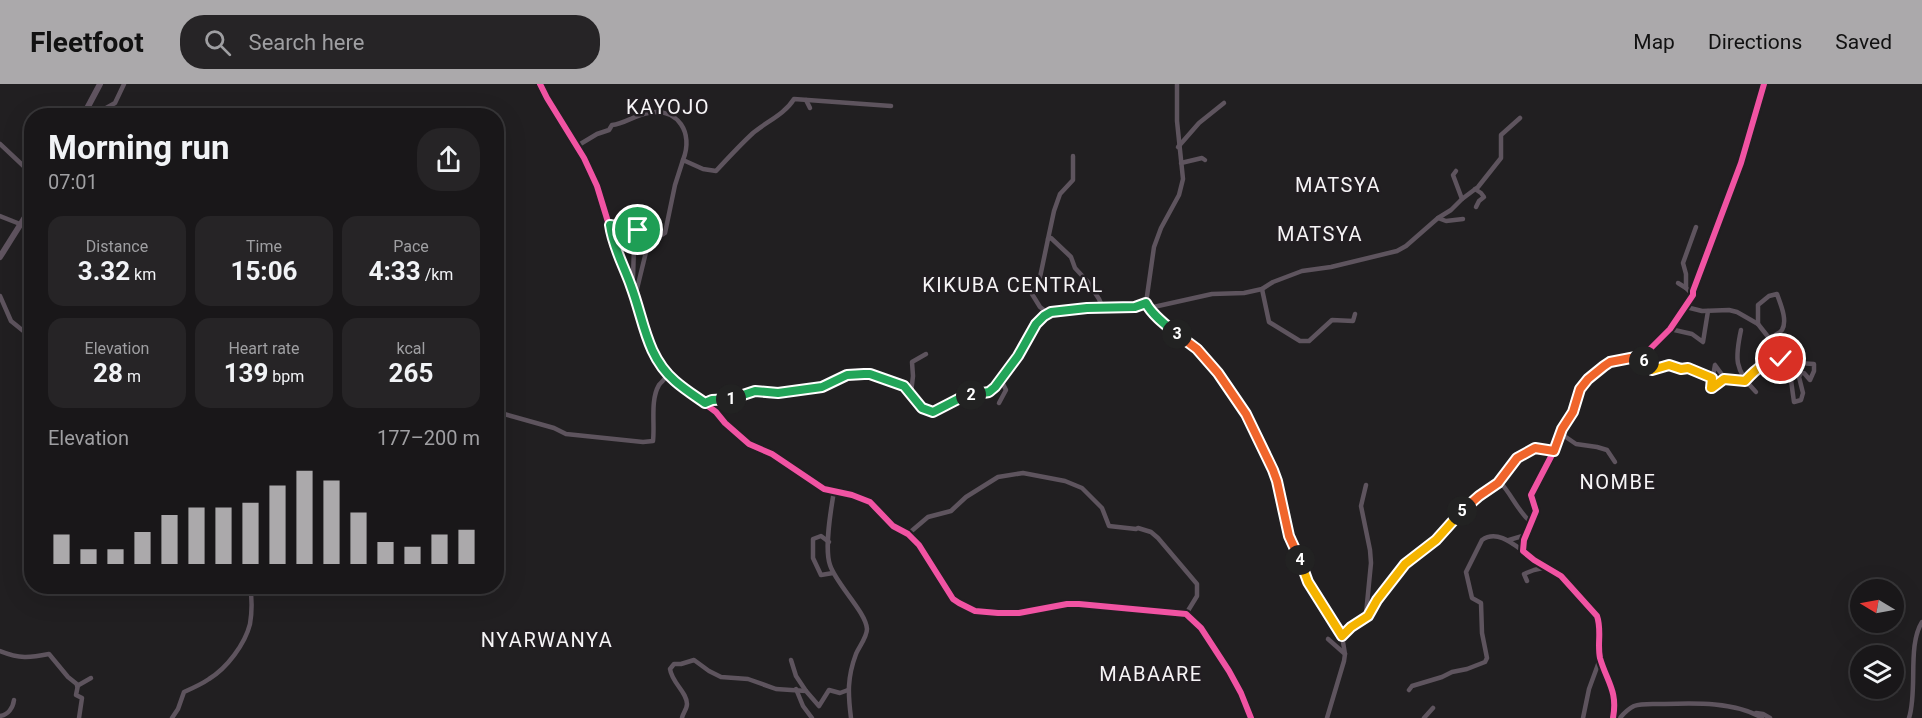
<!DOCTYPE html>
<html lang="en">
<head>
<meta charset="utf-8">
<style>
  :root { --surface:#191719; --page:#262426; --text:#f1f3f6; --muted:#9f9fa2; --line:#373638; --accent:#aba9ab }
  body { margin:0; font-family:Roboto,sans-serif; background:var(--page); color:var(--text); height:100vh; display:flex; flex-direction:column; font-size:22px; white-space:nowrap }
  * { box-sizing:border-box; margin:0 }
  p { font-size:20px; color:var(--muted) }
  .icon { flex:none; width:33px; height:33px; fill:none; stroke:currentColor; stroke-width:2; stroke-linecap:round; stroke-linejoin:round }
  .map { position:relative; flex:1; overflow:hidden }
  .side { position:absolute; left:24px; top:24px; width:480px; height:486px; display:flex; flex-direction:column; background:var(--surface); border-radius:24px; box-shadow:0 6px 24px #0002,0 0 0 2px var(--line) }
  .side>* { flex:none }
  .needle { width:39px; rotate:280deg }
  .buttons { position:absolute; left:1850px; top:495px; display:grid; gap:12px }
  .buttons a { display:grid; place-items:center; width:54px; height:54px; border-radius:50%; background:var(--surface); box-shadow:0 6px 24px #0002,0 0 0 2px var(--line); font-size:30px }
  .pin { position:absolute; display:grid; place-items:center; width:51px; height:51px; color:#fff; margin:-26px; border:3px solid #fff; border-radius:50%; box-shadow:0 2px 6px #0007 }
  .km { position:absolute; width:30px; height:30px; margin:-15px; border-radius:50%; background:#222; color:#fff; font-size:16px; line-height:30px; text-align:center }
  .round { display:grid; place-items:center; flex:none; width:63px; height:63px; border-radius:24px; background:var(--page) }
  .head { display:flex; align-items:center; justify-content:space-between; height:102px; padding:0 24px }
  h1 { font-size:33px; font-weight:700; line-height:45px }
  .stats { display:grid; grid-template-columns:repeat(3,1fr); gap:9px; height:102px; padding:6px 24px }
  .stats div { display:grid; align-content:center; border-radius:15px; background:var(--page); text-align:center }
  .stats b { font-size:26px; font-weight:700 }
  .stats small { font-size:16px; font-weight:400 }
  .stats p { font-size:16px }
  .chart { height:168px; padding:12px 24px }
  .chart p { display:flex; justify-content:space-between }
  .chart svg { width:100%; height:108px; margin-top:6px; stroke:var(--accent); stroke-width:6 }
  header { display:flex; align-items:center; gap:36px; box-sizing:border-box; height:84px; padding:0 30px; background:var(--accent); color:#111 }
  header strong { font-size:28px }
  nav { display:flex; gap:33px; margin-inline-start:auto; font-size:21px }
  .search { width:420px; height:54px; background:var(--page); display:flex; align-items:center; gap:15px; box-sizing:border-box; padding:0 21px; border-radius:24px; color:var(--muted); font-size:22px }
  .map>svg:first-child { display:block }
  .lines { fill:none; stroke-linecap:round; stroke-linejoin:round }
  .minor { stroke:#5e545e; stroke-width:4.5 }
  .major { stroke:#605460; stroke-width:6 }
  .cycleway-casing { stroke:#221e22; stroke-width:10 }
  .cycleway { stroke:#f153a3; stroke-width:6 }
  .split-1-casing { stroke:#fff; stroke-width:12 }
  .split-2-casing { stroke:#fff; stroke-width:12 }
  .split-3-casing { stroke:#fff; stroke-width:12 }
  .split-4-casing { stroke:#fff; stroke-width:12 }
  .split-5-casing { stroke:#fff; stroke-width:12 }
  .split-6-casing { stroke:#fff; stroke-width:12 }
  .split-7-casing { stroke:#fff; stroke-width:12 }
  .split-1 { stroke:#22a559; stroke-width:8 }
  .split-2 { stroke:#22a559; stroke-width:8 }
  .split-3 { stroke:#22a559; stroke-width:8 }
  .split-4 { stroke:#f0652b; stroke-width:8 }
  .split-5 { stroke:#f5b400; stroke-width:8 }
  .split-6 { stroke:#f0652b; stroke-width:8 }
  .split-7 { stroke:#f5b400; stroke-width:8 }
  .labels { text-anchor:middle; stroke-width:5; stroke-linejoin:round; paint-order:stroke }
  .quarter-label { font-size:20px; letter-spacing:1.5px; fill:#f6f4f6; stroke:#221e22 }
</style>
</head>
<body>
<header>
<strong>Fleetfoot</strong>
<div class="search"><svg class="icon" aria-label="search" viewBox="0 0 24 24"><circle cx="10" cy="10" r="6"/><path d="M15 15l6 6"/></svg>Search here</div>
<nav><a>Map</a><a>Directions</a><a>Saved</a></nav>
</header>
<div class="map">
<svg width="1922" height="634" viewBox="0 0 1922 634">
  <rect width="100%" height="100%" fill="#211f21"/>
  <g class="lines">
    <!-- minor -->
    <g class="minor">
      <polyline points="540,0 547,14 584,74 597,102 616,164 631,202 648,260 654,272 676,298 716,328 725,339 749,360 772,370 824,405 852,411 870,418 893,442 908,450 919,461 953,515 959,519 975,527 998,529 1019,529 1067,520 1079,520 1186,530 1201,544 1229,587 1241,609 1251,634"/>
      <polyline points="1177,0 1177,37 1183,95 1179,111 1161,144 1154,163 1146,219 1149,224 1155,231 1204,273 1218,289 1246,330 1273,386 1289,452 1302,479 1305,492 1342,552 1345,570 1344,577 1327,634"/>
      <polyline points="806,16 810,24"/>
      <polyline points="92,32 115,19 124,0"/>
      <polyline points="0,60 32,90"/>
      <path d="M 577,62 L 597,50 L 609,46 L 612,41 C 624,40 635,31 648,29 C 678,23 694,49 683,76"/>
      <polyline points="1178,63 1199,39 1224,19"/>
      <polyline points="1073,72 1073,96 1060,110 1054,127 1048,155 1051,154 1071,173 1075,184 1088,198 1099,215 1103,224"/>
      <polyline points="1181,79 1202,74 1205,76"/>
      <polyline points="1456,87 1453,91 1462,115"/>
      <polyline points="1475,105 1481,109 1484,113 1479,117 1476,123"/>
      <polyline points="0,132 20,140"/>
      <polyline points="1438,134 1446,137 1463,135"/>
      <path d="M 610,141 L 662,151 L 665,149 L 675,101 L 683,76 L 703,85 L 716,87 C 728,74 740,61 753,49 C 766,38 785,30 794,15 L 891,22"/>
      <polyline points="1048,155 1039,198 1032,210 1040,223 1049,230"/>
      <polyline points="628,196 633,194 634,163 636,160 641,158 644,159 646,168 635,213"/>
      <polyline points="1678,199 1686,204"/>
      <polyline points="1262,205 1269,238 1300,257 1309,257 1332,236 1353,237 1355,230"/>
      <polyline points="1693,211 1686,204 1686,190 1683,179 1696,143"/>
      <polyline points="0,212 11,237 32,254"/>
      <path d="M 1686,223 L 1702,227 L 1729,226 L 1737,228 L 1758,240 L 1769,254 L 1782,263 L 1797,279 L 1814,280 L 1814,287 L 1810,296 L 1804,289 L 1801,289 L 1799,293 L 1803,309 L 1801,316 L 1794,318 L 1790,289 L 1781,275 C 1768,274 1753,287 1745,297 C 1723,297 1727,297 1715,281 L 1711,304 L 1719,300 L 1724,295"/>
      <polyline points="1149,224 1212,210 1244,209 1262,205 1273,198 1302,187 1331,183 1397,167 1406,162 1438,134 1451,126 1462,115 1478,103 1501,74 1501,51 1520,34"/>
      <path d="M 1758,240 L 1758,221 L 1769,212 L 1777,210 C 1780,219 1788,236 1782,246 C 1780,249 1773,252 1769,254"/>
      <polyline points="1670,245 1692,250 1703,258 1708,227"/>
      <path d="M 1741,246 C 1735,274 1734,286 1756,308"/>
      <polyline points="1641,272 1652,286 1669,281 1681,285 1688,284 1712,294"/>
      <polyline points="911,309 913,292 912,278 926,270"/>
      <polyline points="705,319 712,316 737,314 755,307 778,309 822,303 847,291 864,290 870,290 904,302 922,324 933,328 948,322 964,312 989,308 995,303 1018,272 1036,240 1044,232 1051,228 1087,224 1135,223 1146,219"/>
      <polyline points="999,319 1006,306 1001,296"/>
      <path d="M 496,323 L 504,330 L 554,344 L 566,350 L 643,358 L 653,357 C 655,340 650,316 659,301 C 663,296 666,295 668,289"/>
      <polyline points="1560,349 1576,360 1597,363 1607,366 1615,378"/>
      <path d="M 1500,398 C 1510,408 1521,432 1531,438"/>
      <polyline points="1366,401 1361,422 1370,466 1371,479 1366,530"/>
      <path d="M 834,407 C 831,425 824,464 830,481 C 836,500 866,528 867,545 C 867,553 859,563 856,570 C 847,594 848,610 851,634"/>
      <polyline points="908,450 928,433 951,427 966,413 998,393 1023,389 1065,397 1082,404 1102,424 1109,442 1136,445 1138,444 1151,448 1158,454 1197,500 1197,512 1186,530"/>
      <polyline points="1509,456 1526,451"/>
      <polyline points="829,458 821,452 813,455 813,474 821,491 833,489"/>
      <polyline points="1527,497 1524,490 1534,486 1547,483"/>
      <polyline points="1342,552 1351,543 1368,532 1377,516 1405,480 1436,456 1468,421 1498,399 1517,374 1535,364 1554,367"/>
      <polyline points="1328,555 1345,570"/>
      <path d="M 0,567 C 20,575 29,574 49,570 L 68,593 L 78,601 L 76,611 L 82,614 L 79,634"/>
      <polyline points="791,576 796,592 806,607"/>
      <polyline points="77,602 91,594"/>
      <polyline points="796,605 803,622 812,634"/>
      <path d="M 1409,606 L 1412,602 L 1442,593 L 1452,588 L 1467,585 L 1485,578 L 1487,574 L 1482,549 L 1481,519 L 1472,514 L 1466,488 L 1482,456 C 1496,446 1511,458 1523,467"/>
      <polyline points="1756,629 1763,630 1770,634"/>
      <path d="M 0,632 C 8,631 13,624 14,616"/>
      <path d="M 172,634 L 178,625 L 184,608 C 193,604 202,600 209,595 C 227,584 245,560 250,540 C 252,528 252,514 250,502"/>
      <path d="M 682,634 C 683,629 687,625 687,620 C 687,608 672,599 670,585 L 674,580 L 681,580 L 694,576 L 709,587 L 721,593 L 748,595 L 776,605 L 806,607 L 819,622 L 829,606 L 840,609 L 848,606"/>
      <polyline points="1424,634 1433,624"/>
      <polyline points="1583,634 1589,605 1600,575"/>
      <path d="M 1613,634 C 1618,607 1607,598 1600,574 C 1597,560 1602,546 1597,532 L 1561,492 L 1534,476 L 1523,467 L 1524,456 L 1536,427 L 1531,411 L 1555,365 L 1562,345 L 1570,334 L 1580,305 L 1585,299 L 1603,282 L 1610,278 L 1630,275 L 1647,268 L 1670,245 L 1693,211 L 1693,207 L 1741,79 L 1764,0"/>
      <path d="M 1620,634 C 1624,629 1628,625 1634,622 C 1642,619 1653,620 1662,620 C 1692,619 1735,617 1762,634"/>
      <path d="M 1909,634 C 1918,606 1907,562 1922,538"/>
    </g>
    <!-- major -->
    <g class="major">
      <polyline points="83,32 100,0"/>
      <polyline points="0,173 32,122"/>
    </g>
    <!-- cycleway casing -->
    <g class="cycleway-casing">
      <g id="cycleway">
        <polyline points="540,0 547,14 584,74 597,102 616,164 631,202 648,260 654,272 676,298 716,328 725,339 749,360 772,370 824,405 852,411 870,418 893,442 908,450 919,461 953,515 959,519 975,527 998,529 1019,529 1067,520 1079,520 1186,530 1201,544 1229,587 1241,609 1251,634"/>
        <path d="M 1613,634 C 1618,607 1607,598 1600,574 C 1597,560 1602,546 1597,532 L 1561,492 L 1534,476 L 1523,467 L 1524,456 L 1536,427 L 1531,411 L 1555,365 L 1562,345 L 1570,334 L 1580,305 L 1585,299 L 1603,282 L 1610,278 L 1630,275 L 1647,268 L 1670,245 L 1693,211 L 1693,207 L 1741,79 L 1764,0"/>
      </g>
    </g>
    <!-- cycleway -->
    <use href="#cycleway" class="cycleway"/>
  </g>
  <g class="lines">
    <!-- split-1 casing -->
    <g class="split-1-casing">
      <path id="split-1" d="M 638,146 L 610,141 C 613,163 624,182 631,202 C 644,236 646,272 675,297 C 684,305 695,312 705,319 L 712,316 L 731,315"/>
    </g>
    <!-- split-2 casing -->
    <g class="split-2-casing">
      <polyline id="split-2" points="731,315 755,307 778,309 822,303 847,291 864,290 870,290 904,302 922,324 933,328 964,312 971,311"/>
    </g>
    <!-- split-3 casing -->
    <g class="split-3-casing">
      <path id="split-3" d="M 971,311 L 989,308 L 995,303 L 1018,272 L 1036,240 L 1044,232 L 1051,228 L 1087,224 L 1135,223 L 1146,219 C 1152,231 1167,242 1177,250"/>
    </g>
    <!-- split-4 casing -->
    <g class="split-4-casing">
      <polyline id="split-4" points="1177,250 1197,265 1218,289 1246,330 1273,386 1277,397 1289,452 1300,476"/>
    </g>
    <!-- split-5 casing -->
    <g class="split-5-casing">
      <polyline id="split-5" points="1300,476 1308,498 1342,552 1351,543 1368,532 1377,516 1405,480 1436,456 1462,427"/>
    </g>
    <!-- split-6 casing -->
    <g class="split-6-casing">
      <polyline id="split-6" points="1462,427 1479,412 1498,399 1517,374 1535,364 1554,367 1562,345 1573,328 1580,305 1588,295 1604,282 1610,278 1641,272 1644,277"/>
    </g>
    <!-- split-7 casing -->
    <g class="split-7-casing">
      <path id="split-7" d="M 1644,277 L 1652,286 L 1669,281 L 1681,285 L 1688,284 L 1712,294 L 1711,304 L 1712,304 L 1724,295 L 1745,297 C 1754,287 1768,274 1781,275"/>
    </g>
    <!-- split-1 -->
    <use href="#split-1" class="split-1"/>
    <!-- split-2 -->
    <use href="#split-2" class="split-2"/>
    <!-- split-3 -->
    <use href="#split-3" class="split-3"/>
    <!-- split-4 -->
    <use href="#split-4" class="split-4"/>
    <!-- split-5 -->
    <use href="#split-5" class="split-5"/>
    <!-- split-6 -->
    <use href="#split-6" class="split-6"/>
    <!-- split-7 -->
    <use href="#split-7" class="split-7"/>
  </g>
  <g class="labels">
    <!-- quarter labels -->
    <g class="quarter-label">
      <text x="668" y="30">KAYOJO</text>
      <text x="1338" y="108">MATSYA</text>
      <text x="1320" y="157">MATSYA</text>
      <text x="1013" y="208">KIKUBA CENTRAL</text>
      <text x="1618" y="405">NOMBE</text>
      <text x="547" y="563">NYARWANYA</text>
      <text x="1151" y="597">MABAARE</text>
    </g>
  </g>
</svg>
<div class="buttons">
<a><svg class="needle" viewBox="-14 -14 28 28"><path d="M0-13l5 13h-10z" fill="#e53935"/><path d="M0 13l5-13h-10z" fill="#9f9fa2"/></svg></a>
<a><svg class="icon" aria-label="layers" viewBox="0 0 24 24"><path d="M12 4l9 5-9 5-9-5zM3 14l9 5 9-5"/></svg></a>
</div>
<div class="pin" style="left:638px;top:146px;background:#1e9e55"><svg class="icon" aria-label="arrive" viewBox="0 0 24 24"><path d="M6 21V4h12l-3 4 3 4H6"/></svg></div>
<div class="pin" style="left:1781px;top:275px;background:#d93025"><svg class="icon" aria-label="check" viewBox="0 0 24 24"><path d="M5 12l5 5 9-10"/></svg></div>
<b class="km" style="left:731px;top:315px">1</b>
<b class="km" style="left:971px;top:311px">2</b>
<b class="km" style="left:1177px;top:250px">3</b>
<b class="km" style="left:1300px;top:476px">4</b>
<b class="km" style="left:1462px;top:427px">5</b>
<b class="km" style="left:1644px;top:277px">6</b>
<section class="side">
<div class="head"><div><h1>Morning run</h1><p>07:01</p></div><a class="round"><svg class="icon" aria-label="share" viewBox="0 0 24 24"><path d="M12 15V3M7 8l5-5 5 5M5 13v7h14v-7"/></svg></a></div>
<div class="stats">
<div><p>Distance</p><b>3.32<small> km</small></b></div>
<div><p>Time</p><b>15:06</b></div>
<div><p>Pace</p><b>4:33<small> /km</small></b></div>
</div>
<div class="stats">
<div><p>Elevation</p><b>28<small> m</small></b></div>
<div><p>Heart rate</p><b>139<small> bpm</small></b></div>
<div><p>kcal</p><b>265</b></div>
</div>
<div class="chart"><p><span>Elevation</span>177–200 m</p>
<svg viewBox="0 0 160 44" preserveAspectRatio="none"><path d="M5 44V32M15 44V38M25 44V38M35 44V31M45 44V24M55 44V21M65 44V21M75 44V19M85 44V12M95 44V6M105 44V10M115 44V23M125 44V35M135 44V37M145 44V32M155 44V30"/></svg>
</div>
</section>
</div>
</body>
</html>
